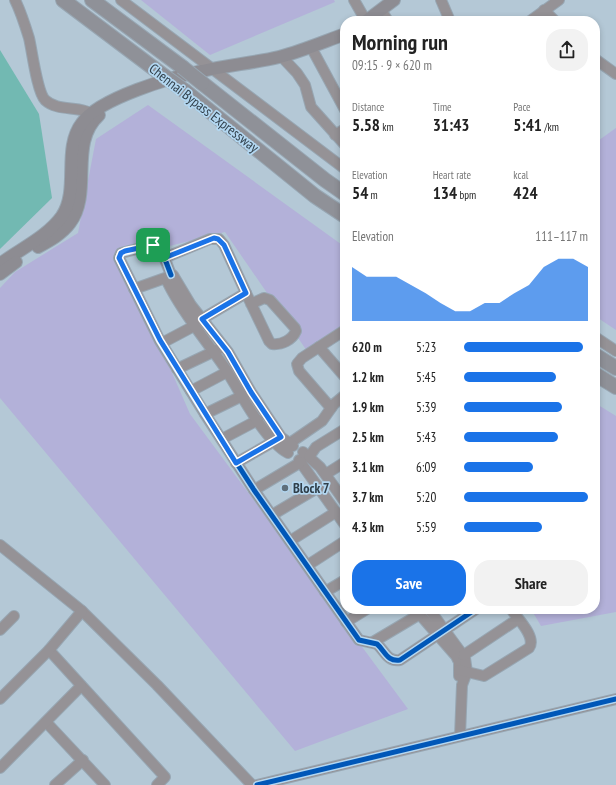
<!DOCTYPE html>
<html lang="en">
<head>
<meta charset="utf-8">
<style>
  :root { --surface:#fff; --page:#f2f2f2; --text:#222; --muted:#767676; --accent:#1a73e8 }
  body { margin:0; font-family:"PT Sans Narrow",sans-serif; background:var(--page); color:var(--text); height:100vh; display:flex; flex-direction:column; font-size:15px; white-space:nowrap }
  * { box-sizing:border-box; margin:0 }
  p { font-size:13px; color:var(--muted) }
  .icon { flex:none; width:22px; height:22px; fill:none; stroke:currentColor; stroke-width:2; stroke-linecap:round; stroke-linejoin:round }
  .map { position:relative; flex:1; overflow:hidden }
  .drawer { position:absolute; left:340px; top:16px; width:260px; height:598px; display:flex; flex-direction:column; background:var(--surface); border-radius:16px; box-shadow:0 2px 6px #0003 }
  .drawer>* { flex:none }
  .pin { position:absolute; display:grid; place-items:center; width:34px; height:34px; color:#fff; margin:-17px; border-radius:8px; box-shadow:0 2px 6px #0006 }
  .round { display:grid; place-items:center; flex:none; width:42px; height:42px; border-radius:16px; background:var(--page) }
  .head { display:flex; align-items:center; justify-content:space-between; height:68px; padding:0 12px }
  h1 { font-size:22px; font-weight:600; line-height:30px }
  .stats { display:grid; grid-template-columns:repeat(3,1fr); gap:6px; height:68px; padding:4px 12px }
  .stats div { display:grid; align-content:center }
  .stats b { font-size:17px; font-weight:600 }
  .stats small { font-size:11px; font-weight:400 }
  .stats p { font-size:11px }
  .chart { height:112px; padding:8px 12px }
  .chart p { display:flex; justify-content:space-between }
  .chart svg { width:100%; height:72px; margin-top:4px; fill:var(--accent); opacity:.7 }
  .cta { display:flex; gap:8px; margin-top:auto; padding:8px 12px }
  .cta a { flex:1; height:46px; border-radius:16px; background:var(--accent); color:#fff; font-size:16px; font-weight:600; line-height:46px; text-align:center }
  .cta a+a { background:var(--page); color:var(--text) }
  ul { padding:0 12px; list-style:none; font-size:13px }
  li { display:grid; grid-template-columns:64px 48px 1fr; align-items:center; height:30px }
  li i { height:10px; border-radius:5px; background:var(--accent) }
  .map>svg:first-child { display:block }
  .green { fill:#b3b1d9 }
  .water { fill:#72b9b2 }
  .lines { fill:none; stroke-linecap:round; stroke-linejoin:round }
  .minor-casing { stroke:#97a6b2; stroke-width:12 }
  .major-casing { stroke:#97a6b2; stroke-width:14 }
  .highway-casing { stroke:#97a6b2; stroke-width:16 }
  .minor { stroke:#959296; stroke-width:10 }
  .major { stroke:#8d8c92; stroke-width:12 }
  .highway { stroke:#8f9198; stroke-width:14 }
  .highway-bridge-casing { stroke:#97a6b2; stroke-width:16; stroke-linecap:butt }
  .highway-bridge { stroke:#8f9198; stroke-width:14 }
  .cycleway-casing { stroke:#b3d7f1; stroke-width:8 }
  .cycleway { stroke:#0057b8; stroke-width:5 }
  .route-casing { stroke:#fff; stroke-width:8 }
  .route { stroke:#1a73e8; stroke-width:5 }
  .poi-dot { fill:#5e6f7b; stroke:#b3d7f1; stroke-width:1.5 }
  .labels { text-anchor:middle; stroke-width:3.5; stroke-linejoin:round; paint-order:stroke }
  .street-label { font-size:14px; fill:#303f4a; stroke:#b3d7f1 }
  .poi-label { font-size:14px; font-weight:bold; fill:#303f4a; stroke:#b3d7f1; text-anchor:start }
</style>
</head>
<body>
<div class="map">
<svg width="616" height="785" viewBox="0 0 616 785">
  <rect width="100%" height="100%" fill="#b4c8d6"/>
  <!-- green -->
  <g class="green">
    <polygon points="141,0 334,0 335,2 210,55"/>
    <polygon points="148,105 345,247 345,326 307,351 225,232 122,258 190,414 408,709 295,751 0,398 0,288 15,272 78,233 96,139"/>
    <polygon points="616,128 616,330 595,316 595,143"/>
    <polygon points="595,403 616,416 616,612 541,626 531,609 595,609"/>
  </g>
  <!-- water -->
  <polygon class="water" points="0,50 39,114 52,198 0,249"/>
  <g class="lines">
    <!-- minor casing -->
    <g class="minor-casing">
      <g id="minor">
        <path d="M 15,0 C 21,12 25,25 29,38 C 32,50 37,92 45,100 C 59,113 82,104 96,117"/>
        <polyline points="121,0 345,169"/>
        <polyline points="354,0 366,21"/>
        <polyline points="441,0 450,21"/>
        <polyline points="381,10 388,21"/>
        <polyline points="544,10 555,21"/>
        <polyline points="530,21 559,0"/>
        <polyline points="311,47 345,110"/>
        <polyline points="281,56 297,73 305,85 311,107 345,145"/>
        <polyline points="595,59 616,74"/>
        <polyline points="335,135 345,129"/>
        <polyline points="164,258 210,239 219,239 224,245 246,293"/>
        <path d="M 171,275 L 160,246 L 153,245 L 121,253 L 119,258 L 160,341 L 205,414 L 254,490 L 359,640 L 377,644 C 385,651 387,662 400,660 L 476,609"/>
        <polyline points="134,289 168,277"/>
        <path d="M 202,319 L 246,293 L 269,341 L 272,344 C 282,345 292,340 296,331 L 295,328 L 270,300 L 264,298 L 251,304"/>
        <polyline points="595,337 616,351"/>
        <polyline points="162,343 194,326"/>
        <polyline points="319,347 345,377"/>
        <polyline points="177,369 219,349"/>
        <polyline points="191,391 227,372"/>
        <polyline points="331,408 299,371 297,364 302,358 345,330"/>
        <polyline points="205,414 248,393"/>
        <polyline points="222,439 258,420"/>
        <polyline points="290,443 322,421 334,404 345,395"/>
        <polyline points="303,452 320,467 345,502"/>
        <path d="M 288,453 C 264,440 240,392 225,368 C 206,340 184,315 169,285 L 167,281 L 171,275 L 173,275 L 191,305 L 228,352 L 251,392 L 281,437 L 293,446"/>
        <polyline points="309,457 316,447 345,429"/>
        <polyline points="299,460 345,525"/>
        <polyline points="236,463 278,439"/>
        <polyline points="326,474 345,462"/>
        <polyline points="254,490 301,462"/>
        <polyline points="272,515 319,487"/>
        <polyline points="290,541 336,512"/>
        <polyline points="0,545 82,611 157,685 252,785"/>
        <polyline points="308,565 345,541"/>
        <polyline points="325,592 345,580"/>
        <polyline points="415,609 456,656 459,662 459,676"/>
        <polyline points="429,609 465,658 467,672 462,685 460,736"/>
        <polyline points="346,622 367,609"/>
        <polyline points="0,630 14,616"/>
        <polyline points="373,642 420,614"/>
        <polyline points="49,650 165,777 157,785"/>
        <polyline points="464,655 518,619"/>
        <path d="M 459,670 L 484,676 L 529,648 C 537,637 517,618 511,609"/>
        <polyline points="0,699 49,650 82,611"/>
        <polyline points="46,722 105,785"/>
        <polyline points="0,768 81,686"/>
        <polyline points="55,785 83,760"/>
        <polyline points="257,785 616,699"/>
      </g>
    </g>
    <!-- major casing -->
    <g class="major-casing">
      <g id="major">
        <polyline points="366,21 394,0"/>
        <path d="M 38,247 C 49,241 62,234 70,223 C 93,192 68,143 99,115"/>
        <path d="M 0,264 C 20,249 47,237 62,216 C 80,189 62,149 82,123 C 99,98 172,77 202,71 C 228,65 254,63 279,57 C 302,51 323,42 345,34"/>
        <polyline points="0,274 16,262"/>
      </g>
    </g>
    <!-- highway casing -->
    <g class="highway-casing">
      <g id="highway">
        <polyline points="63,0 164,76"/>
        <polyline points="92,0 182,67"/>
        <polyline points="202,83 325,180 345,194"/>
        <polyline points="185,91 315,196 345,216"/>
        <polyline points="595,355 616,368"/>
        <polyline points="595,374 616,387"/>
      </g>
    </g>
    <!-- minor -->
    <use href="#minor" class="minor"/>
    <!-- major -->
    <use href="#major" class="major"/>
    <!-- highway -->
    <use href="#highway" class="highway"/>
    <!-- highway-bridge casing -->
    <g class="highway-bridge-casing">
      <g id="highway-bridge">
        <polyline points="182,67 202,83"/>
        <polyline points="164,76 185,91"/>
      </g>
    </g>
    <!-- highway-bridge -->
    <use href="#highway-bridge" class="highway-bridge"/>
    <!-- cycleway casing -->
    <g class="cycleway-casing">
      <g id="cycleway">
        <path d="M 171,275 L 160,246 L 153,245 L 121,253 L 119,258 L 160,341 L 205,414 L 254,490 L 359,640 L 377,644 C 385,651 387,662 400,660 L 476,609"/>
        <polyline points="257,785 616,699"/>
      </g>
    </g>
    <!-- cycleway -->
    <use href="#cycleway" class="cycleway"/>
  </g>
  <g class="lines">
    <!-- route casing -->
    <g class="route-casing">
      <polygon id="route" points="214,238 218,239 224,245 246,293 202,319 228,352 251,392 281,437 236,463 160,340 119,258 121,253 125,251 153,245 160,246 164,258"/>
    </g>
    <!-- route -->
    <use href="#route" class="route"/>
  </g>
  <!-- markers -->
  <circle class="poi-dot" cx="285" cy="488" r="4"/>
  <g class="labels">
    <!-- street labels -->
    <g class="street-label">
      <text transform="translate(204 108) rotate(38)" y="5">Chennai Bypass Expressway</text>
    </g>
    <!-- poi labels -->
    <g class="poi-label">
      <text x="293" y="493">Block 7</text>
    </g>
  </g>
</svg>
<div class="pin" style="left:153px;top:245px;background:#1e9e55"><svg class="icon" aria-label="arrive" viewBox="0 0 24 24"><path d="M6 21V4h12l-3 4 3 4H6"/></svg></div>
<section class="drawer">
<div class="head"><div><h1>Morning run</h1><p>09:15 · 9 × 620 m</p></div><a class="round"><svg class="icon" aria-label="share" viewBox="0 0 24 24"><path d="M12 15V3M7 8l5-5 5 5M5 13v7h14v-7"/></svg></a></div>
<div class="stats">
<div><p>Distance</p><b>5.58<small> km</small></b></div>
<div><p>Time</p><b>31:43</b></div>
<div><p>Pace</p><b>5:41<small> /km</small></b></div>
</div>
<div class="stats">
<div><p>Elevation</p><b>54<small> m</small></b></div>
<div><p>Heart rate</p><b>134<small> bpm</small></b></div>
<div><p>kcal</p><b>424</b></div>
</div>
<div class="chart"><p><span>Elevation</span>111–117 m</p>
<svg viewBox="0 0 160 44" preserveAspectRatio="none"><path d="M0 44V11L10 17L20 17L30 17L40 22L50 27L60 33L70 38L80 38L90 33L100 33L110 27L120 22L130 11L140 6L150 6L160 11V44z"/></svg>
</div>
<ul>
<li><b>620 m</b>5:23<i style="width:96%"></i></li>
<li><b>1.2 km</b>5:45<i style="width:74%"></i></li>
<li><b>1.9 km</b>5:39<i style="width:79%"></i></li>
<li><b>2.5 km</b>5:43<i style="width:76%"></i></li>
<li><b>3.1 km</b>6:09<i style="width:56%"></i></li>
<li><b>3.7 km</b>5:20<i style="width:100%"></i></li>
<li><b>4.3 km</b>5:59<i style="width:63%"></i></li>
</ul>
<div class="cta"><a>Save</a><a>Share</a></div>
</section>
</div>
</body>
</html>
